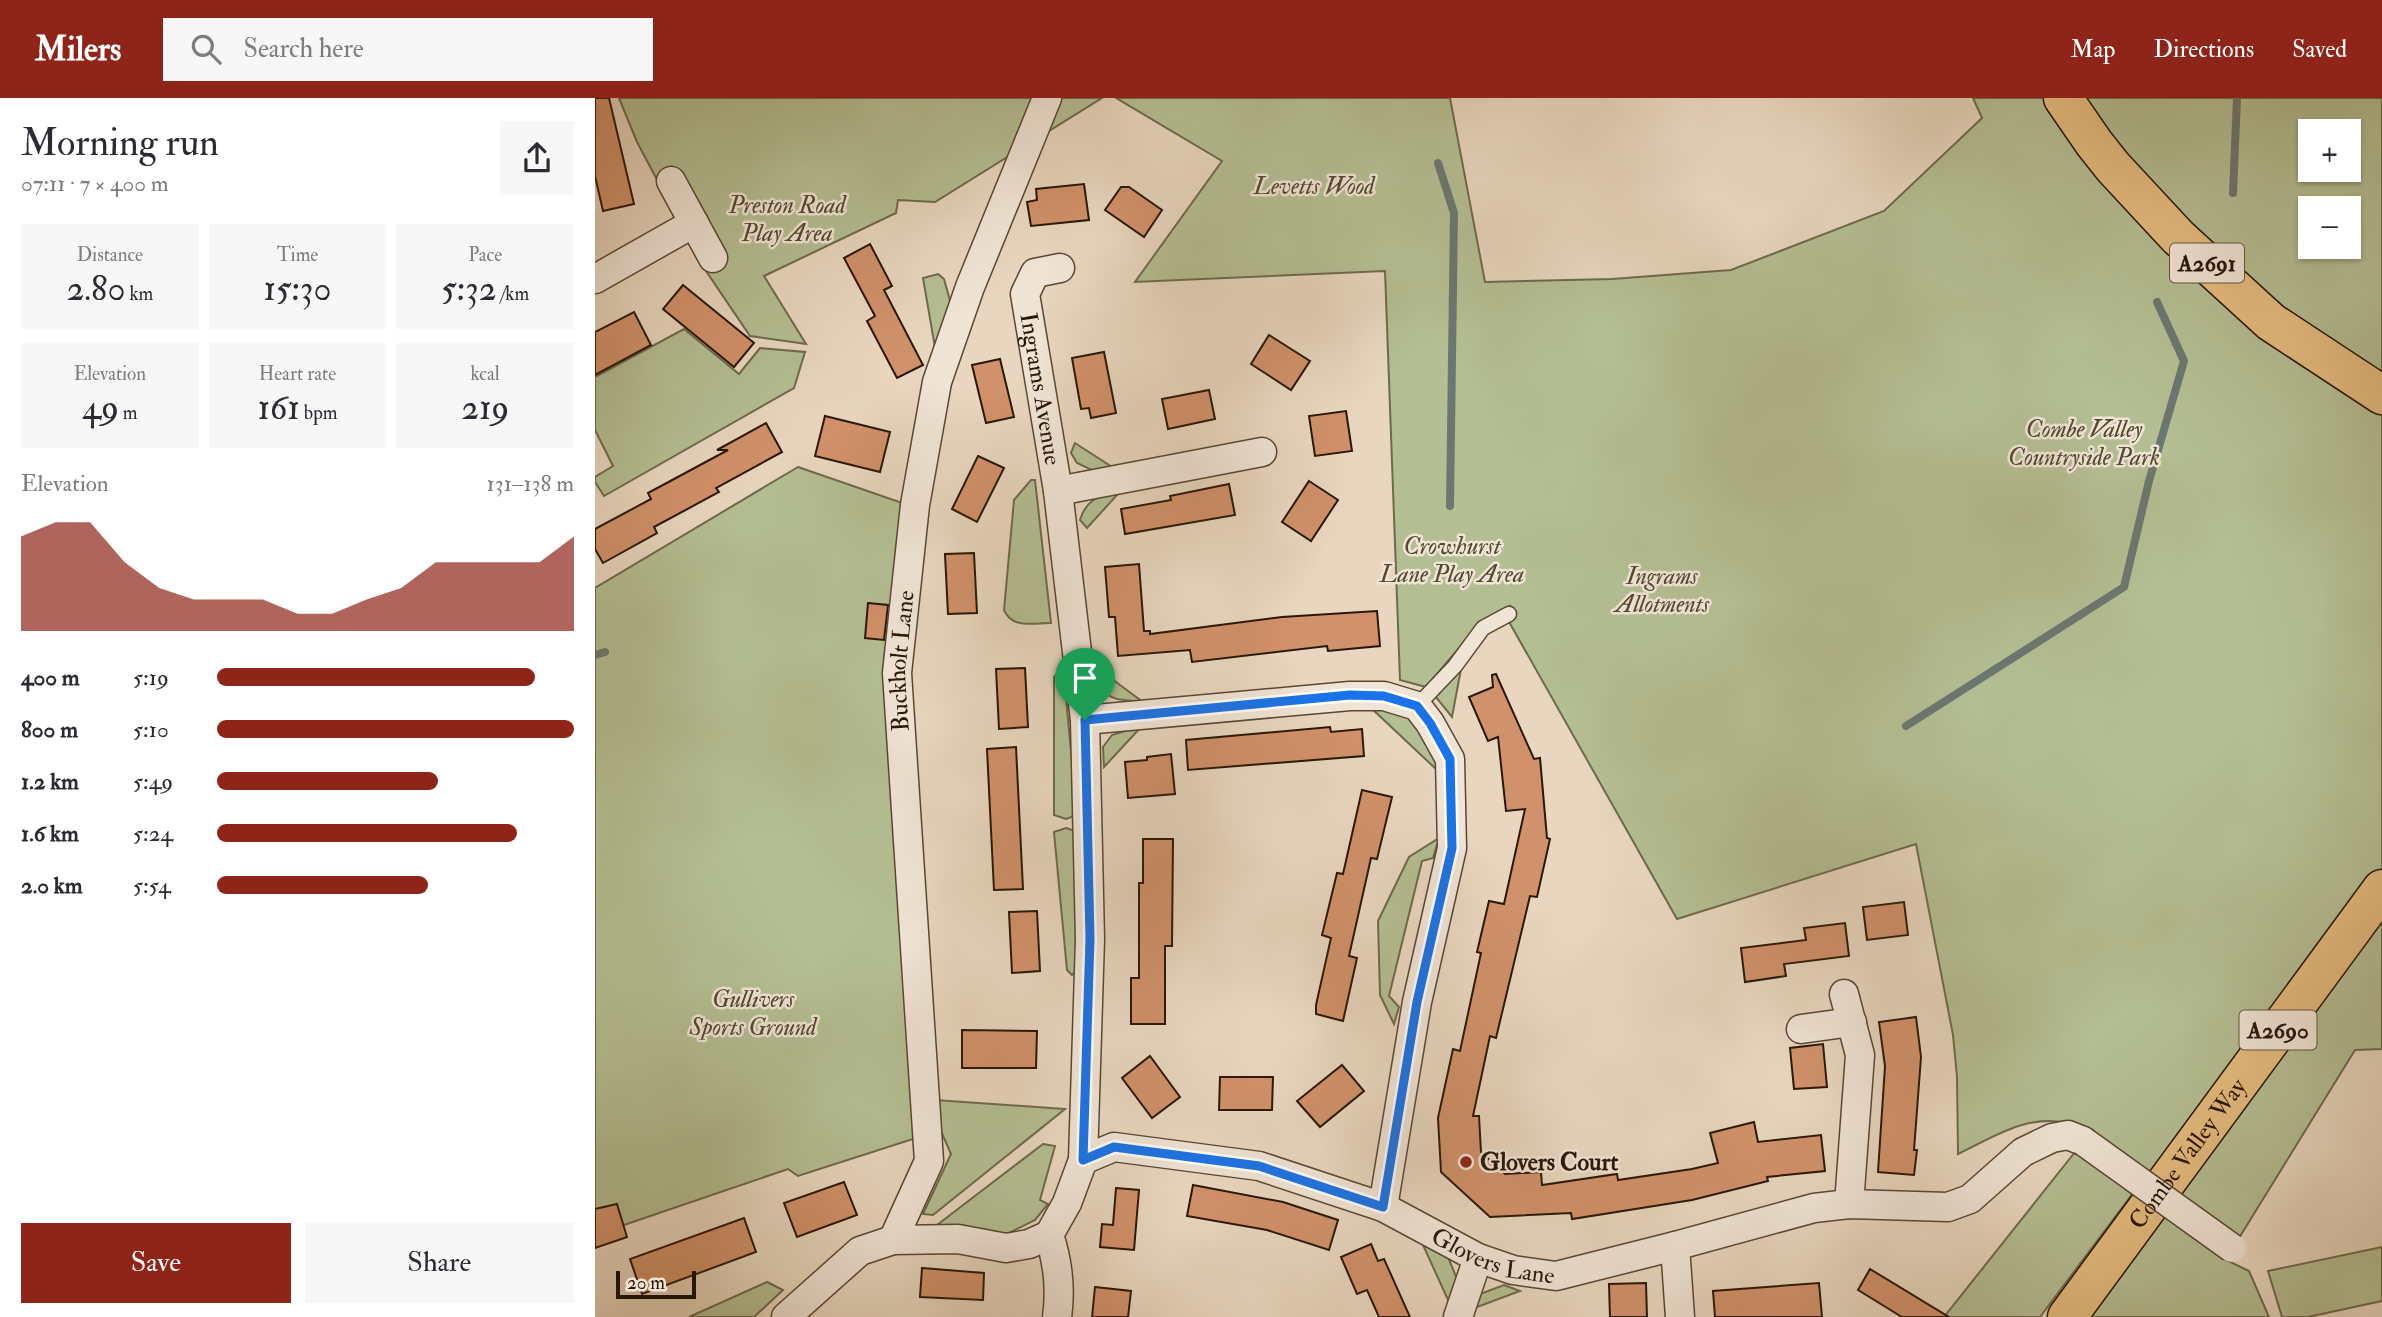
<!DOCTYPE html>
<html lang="en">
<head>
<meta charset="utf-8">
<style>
  :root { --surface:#fff; --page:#f7f7f7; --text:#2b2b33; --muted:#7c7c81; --accent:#8f2418 }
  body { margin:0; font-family:"IM FELL Double Pica",serif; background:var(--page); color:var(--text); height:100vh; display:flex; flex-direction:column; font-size:26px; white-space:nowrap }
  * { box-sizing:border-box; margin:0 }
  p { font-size:23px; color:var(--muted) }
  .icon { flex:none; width:38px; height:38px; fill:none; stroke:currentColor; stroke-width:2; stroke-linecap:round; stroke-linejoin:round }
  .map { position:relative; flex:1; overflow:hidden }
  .details { display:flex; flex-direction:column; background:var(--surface); width:595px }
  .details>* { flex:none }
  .fabs { position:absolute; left:1703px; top:21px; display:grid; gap:14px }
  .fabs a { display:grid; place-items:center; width:63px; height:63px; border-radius:0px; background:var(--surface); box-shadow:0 2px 5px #0004; font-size:35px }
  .scale { position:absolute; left:21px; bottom:18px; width:80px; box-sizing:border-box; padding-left:7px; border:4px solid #291705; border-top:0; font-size:19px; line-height:24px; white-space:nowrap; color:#291705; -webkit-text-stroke:5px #f0e4d5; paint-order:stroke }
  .pin { position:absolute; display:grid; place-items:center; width:60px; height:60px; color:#fff; margin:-72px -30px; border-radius:50% 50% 50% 0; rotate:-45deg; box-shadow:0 0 7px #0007 }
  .pin .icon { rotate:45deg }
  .round { display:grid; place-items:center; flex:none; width:74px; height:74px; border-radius:0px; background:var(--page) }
  .headline { display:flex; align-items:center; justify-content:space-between; height:119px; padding:0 21px }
  h1 { font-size:38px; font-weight:600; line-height:52px }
  .figures { display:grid; grid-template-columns:repeat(3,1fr); gap:10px; height:119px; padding:7px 21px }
  .figures div { display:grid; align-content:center; border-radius:0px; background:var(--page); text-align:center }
  .figures b { font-size:35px; font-weight:600 }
  .figures small { font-size:19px; font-weight:400 }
  .figures p { font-size:19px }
  .chart { height:196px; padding:14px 21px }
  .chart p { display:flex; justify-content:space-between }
  .chart svg { width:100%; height:126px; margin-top:7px; fill:var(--accent); opacity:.7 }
  .button { display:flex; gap:14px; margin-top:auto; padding:14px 21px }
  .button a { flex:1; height:80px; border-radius:0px; background:var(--accent); color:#fff; font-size:28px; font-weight:600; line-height:80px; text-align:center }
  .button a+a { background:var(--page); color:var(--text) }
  ul { padding:0 21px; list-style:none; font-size:23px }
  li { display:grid; grid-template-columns:112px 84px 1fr; align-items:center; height:52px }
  li i { height:18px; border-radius:9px; background:var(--accent) }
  header { display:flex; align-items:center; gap:42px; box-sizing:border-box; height:98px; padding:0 35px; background:var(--accent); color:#fff }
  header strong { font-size:33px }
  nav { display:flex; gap:38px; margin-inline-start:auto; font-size:24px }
  .search { width:490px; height:63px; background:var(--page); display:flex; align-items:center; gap:18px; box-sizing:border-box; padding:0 24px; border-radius:0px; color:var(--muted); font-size:26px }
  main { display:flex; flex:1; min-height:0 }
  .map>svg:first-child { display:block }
  .green { fill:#b4be93; stroke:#6e6a4c; stroke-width:2; fill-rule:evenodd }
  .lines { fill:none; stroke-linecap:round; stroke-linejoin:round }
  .stream { stroke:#6c7771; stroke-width:8 }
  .building { fill:#d1916a; stroke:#291705; stroke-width:2 }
  .service-casing { stroke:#594733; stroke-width:17 }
  .minor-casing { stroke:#594733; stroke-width:31 }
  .primary-casing { stroke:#291705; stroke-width:41 }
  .service { stroke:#f0e4d5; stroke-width:14 }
  .minor { stroke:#f0e4d5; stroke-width:28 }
  .primary { stroke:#e4bb7f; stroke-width:38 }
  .minor-bridge-casing { stroke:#594733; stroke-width:31; stroke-linecap:butt }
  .minor-bridge { stroke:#f0e4d5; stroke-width:28 }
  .route-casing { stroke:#fff; stroke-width:14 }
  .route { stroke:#1a73e8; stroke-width:9 }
  .poi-dot { fill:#8f2418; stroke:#f0e4d5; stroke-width:2.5 }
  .labels { text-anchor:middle; stroke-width:5; stroke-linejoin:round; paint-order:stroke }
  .shield { fill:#f0e4d5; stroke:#655443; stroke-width:2 }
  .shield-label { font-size:23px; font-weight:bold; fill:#291705 }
  .park-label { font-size:24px; font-style:italic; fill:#534930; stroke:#f0e4d5 }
  .street-label { font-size:24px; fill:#291705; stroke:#f0e4d5 }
  .poi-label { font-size:24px; font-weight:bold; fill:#291705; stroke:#f0e4d5; text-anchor:start }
</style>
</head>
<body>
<header>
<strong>Milers</strong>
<div class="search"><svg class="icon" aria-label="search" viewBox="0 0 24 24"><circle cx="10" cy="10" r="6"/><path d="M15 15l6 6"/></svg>Search here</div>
<nav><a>Map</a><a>Directions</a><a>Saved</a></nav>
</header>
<main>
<section class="details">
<div class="headline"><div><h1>Morning run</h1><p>07:11 · 7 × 400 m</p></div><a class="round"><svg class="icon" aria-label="share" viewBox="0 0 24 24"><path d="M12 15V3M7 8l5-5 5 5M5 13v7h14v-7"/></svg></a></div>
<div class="figures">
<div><p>Distance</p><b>2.80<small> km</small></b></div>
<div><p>Time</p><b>15:30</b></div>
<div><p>Pace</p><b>5:32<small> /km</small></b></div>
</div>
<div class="figures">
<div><p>Elevation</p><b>49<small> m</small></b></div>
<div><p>Heart rate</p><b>161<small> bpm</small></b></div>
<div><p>kcal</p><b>219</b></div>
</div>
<div class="chart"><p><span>Elevation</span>131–138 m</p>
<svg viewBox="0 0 160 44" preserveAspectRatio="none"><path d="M0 44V11L10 6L20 6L30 20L40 29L50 33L60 33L70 33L80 38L90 38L100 33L110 29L120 20L130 20L140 20L150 20L160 11V44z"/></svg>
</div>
<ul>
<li><b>400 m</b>5:19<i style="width:89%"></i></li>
<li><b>800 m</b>5:10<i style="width:100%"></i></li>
<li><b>1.2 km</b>5:49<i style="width:62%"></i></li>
<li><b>1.6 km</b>5:24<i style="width:84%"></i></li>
<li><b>2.0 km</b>5:54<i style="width:59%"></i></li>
</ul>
<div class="button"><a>Save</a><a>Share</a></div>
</section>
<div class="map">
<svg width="1787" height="1219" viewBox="0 0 1787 1219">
  <rect width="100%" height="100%" fill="#e8d6be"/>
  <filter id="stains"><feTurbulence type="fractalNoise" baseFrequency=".00286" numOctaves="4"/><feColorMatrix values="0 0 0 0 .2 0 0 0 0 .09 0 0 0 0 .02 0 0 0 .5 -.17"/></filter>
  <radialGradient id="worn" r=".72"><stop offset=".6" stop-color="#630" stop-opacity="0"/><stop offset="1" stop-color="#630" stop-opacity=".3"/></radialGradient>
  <!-- green -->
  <g class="green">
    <polygon points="24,0 507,0 340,104 303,102 301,115 169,178 211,246 155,238 109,170 42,44"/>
    <path d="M 521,0 L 855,0 L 890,184 L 1017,181 L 1136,172 L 1289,113 L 1387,20 L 1378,0 L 1787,0 L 1787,951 L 1760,952 L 1644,1140 L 1478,1026 C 1432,1015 1403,1037 1363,1056 L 1362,979 L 1358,937 L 1321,746 L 1082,821 L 913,522 L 915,508 L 886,524 L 831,589 L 805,582 L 790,173 L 540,184 L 627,63 ZM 1715,33 L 1754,33 L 1754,72 L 1715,72 ZM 1715,110 L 1754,110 L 1754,149 L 1715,149 Z"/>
    <polygon points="343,176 349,181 359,217 342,261 328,180"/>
    <polygon points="89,231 144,276 165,250 210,254 199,290 9,398 0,384 0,379 18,368 0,332 0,279"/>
    <polygon points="480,345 517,369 501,374 482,365 476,355"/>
    <polygon points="203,369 313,407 322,1013 318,1041 203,1078 193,1071 29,1127 0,1150 0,490"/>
    <path d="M 436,382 L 440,382 L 456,525 C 438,525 417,531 409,512 L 419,402 Z"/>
    <path d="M 521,393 L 522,397 L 492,430 L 485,422 C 490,404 503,397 521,393 Z"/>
    <path d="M 502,570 L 548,604 C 517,600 508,605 502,570 Z"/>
    <polygon points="866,571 857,619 840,598"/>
    <polygon points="464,574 469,579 482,717 471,721 459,717 459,579"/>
    <polygon points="774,608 818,616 843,658 842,672"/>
    <polygon points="547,628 509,669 508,649 517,637"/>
    <polygon points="471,730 483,734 482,872 477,877 472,872 459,734"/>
    <polygon points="844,740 838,760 827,763 794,898 804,909 799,926 785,897 783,823 814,759"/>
    <polygon points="340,1002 470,1011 338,1117 328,1116 356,1056 342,1024"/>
    <polygon points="448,1046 460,1048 445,1102 453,1106 440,1122 412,1136 342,1127"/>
    <polygon points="1480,1054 1538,1095 1445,1219 1349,1219"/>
    <polygon points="1570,1118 1629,1161 1654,1173 1674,1219 1496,1219"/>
    <polygon points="828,1147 853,1159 862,1181 854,1204"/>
    <polygon points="1787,1149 1787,1203 1713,1219 1687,1219 1673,1173"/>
    <polygon points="172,1184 188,1192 159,1219 94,1219"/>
    <polygon points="909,1187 925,1193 877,1211 885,1196"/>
  </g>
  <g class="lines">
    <!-- stream -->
    <g class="stream">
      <polyline points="843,65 859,115 855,408"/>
      <polyline points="1638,95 1642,0"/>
      <polyline points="0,557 10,554"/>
      <polyline points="1311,628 1529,489 1554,383 1589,263 1562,204"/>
    </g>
  </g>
  <!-- building -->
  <g class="building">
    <polygon points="0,0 14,0 39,106 8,113 0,78"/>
    <polygon points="489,86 494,122 436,128 432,104 442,102 441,91"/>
    <polygon points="526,89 534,89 567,112 549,139 510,112"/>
    <polygon points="275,146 297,188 289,192 328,267 302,280 272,223 280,218 249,160"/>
    <polygon points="88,187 159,245 139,269 68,211"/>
    <polygon points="39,214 56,247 0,277 0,234"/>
    <polygon points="674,237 715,263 696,292 656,266"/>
    <polygon points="509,254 521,315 496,320 494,310 486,311 477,260"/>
    <polygon points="405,261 419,319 391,325 377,267"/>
    <polygon points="614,292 620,321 573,331 567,301"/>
    <polygon points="751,313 757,353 720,358 714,318"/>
    <polygon points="230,318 295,334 285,374 220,358"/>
    <polygon points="171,325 187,354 121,390 124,394 59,429 62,435 8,465 0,451 0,431 56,401 53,395 133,352 122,352"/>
    <polygon points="383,358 409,370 382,424 357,411"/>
    <polygon points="714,383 743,402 716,443 687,424"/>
    <polygon points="634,386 640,417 530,436 526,411 576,402 575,398"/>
    <polygon points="379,455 382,515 353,516 350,456"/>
    <polygon points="544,466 549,533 555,533 555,536 687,519 782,513 785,548 733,553 732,548 597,564 595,552 523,558 520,519 514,519 510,469"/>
    <polygon points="273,505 293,507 289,542 270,540"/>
    <polygon points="430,570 433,629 404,631 401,571"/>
    <polygon points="901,576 939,661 945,660 952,740 955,741 942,799 935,798 901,940 895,938 878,1018 884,1018 886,1054 910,1076 946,1074 947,1087 1022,1076 1023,1082 1097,1071 1123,1065 1115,1035 1159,1024 1163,1044 1226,1037 1230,1073 1172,1079 1173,1083 1097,1102 977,1121 976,1115 895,1119 846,1074 843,1020 858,951 865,953 886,855 882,854 894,803 909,806 930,711 911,713 903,639 893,643 874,599 898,589 897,577"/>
    <polygon points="735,629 736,634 767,631 769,658 593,672 591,642"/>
    <polygon points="421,649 428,791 399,792 392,651"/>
    <polygon points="576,656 580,696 533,700 530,664 552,662 552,659"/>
    <polygon points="767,692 797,699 782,761 776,760 754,858 762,860 748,923 721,916 721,907 736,840 727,837 742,775 748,776"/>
    <polygon points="548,741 578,741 577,848 570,848 570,926 536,926 536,880 544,880 544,785 548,785"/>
    <polygon points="1309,804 1313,837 1272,842 1268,809"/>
    <polygon points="442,813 445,873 417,875 414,814"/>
    <polygon points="1250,825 1254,858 1189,866 1191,878 1150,884 1146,850 1211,842 1209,830"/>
    <polygon points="1321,919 1326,959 1319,1052 1322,1052 1319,1077 1283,1074 1290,968 1284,924"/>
    <polygon points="367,932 442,933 441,970 367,970"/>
    <polygon points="1228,946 1232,989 1199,991 1195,950"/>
    <polygon points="555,958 585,999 557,1020 527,980"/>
    <polygon points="747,967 769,993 725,1029 702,1003"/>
    <polygon points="625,979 678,979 677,1012 624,1012"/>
    <polygon points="249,1084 262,1117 202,1139 189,1105"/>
    <polygon points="598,1087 688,1104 743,1122 734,1152 672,1132 592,1118"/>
    <polygon points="521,1090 544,1092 539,1152 505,1149 507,1126 518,1127"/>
    <polygon points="22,1106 32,1139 0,1150 0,1111"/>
    <polygon points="149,1120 161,1154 47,1196 35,1161"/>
    <polygon points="776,1146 783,1163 789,1161 815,1219 784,1219 772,1192 762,1196 746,1159"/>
    <polygon points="327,1170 389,1175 388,1202 325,1199"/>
    <polygon points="1275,1171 1354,1219 1307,1219 1263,1192"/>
    <polygon points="1051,1185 1052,1219 1015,1219 1014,1186"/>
    <polygon points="1224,1185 1227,1219 1120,1219 1118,1193"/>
    <polygon points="500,1189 536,1193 533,1219 497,1219"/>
  </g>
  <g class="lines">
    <!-- service casing -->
    <g class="service-casing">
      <polyline id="service" points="822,608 860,568 888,530 914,516"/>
    </g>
    <!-- minor casing -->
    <g class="minor-casing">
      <g id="minor">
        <polyline points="76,83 118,160"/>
        <path id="s1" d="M 465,170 L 440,175 L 430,196 L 463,393 L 490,622 L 495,841 L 488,1062"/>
        <polyline points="0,181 99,125"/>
        <polyline points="463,393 667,354"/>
        <polyline points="490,622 755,598 789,598 822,608 835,625 855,661 857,750 822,904 788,1109"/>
        <polyline points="1249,896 1265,957 1254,1106"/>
        <polyline points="1206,931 1257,924"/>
        <path d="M 454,1137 C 463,1164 466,1191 462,1219"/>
        <path id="s2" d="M 298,1142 L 334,1063 L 302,575 L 320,407 L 342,284 L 375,189 L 452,0"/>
        <polyline points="1080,1148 1085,1219"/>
        <path id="s3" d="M 191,1219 L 265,1153 L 298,1142 L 363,1141 L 411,1150 L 434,1146 L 454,1137 L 472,1105 L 488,1062 L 519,1049 L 664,1068 L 788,1109 L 883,1160 L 918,1172 L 961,1178 L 1080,1148 L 1219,1110 L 1254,1106 L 1353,1109 L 1375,1101 L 1428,1054 L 1457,1040 L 1473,1037 L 1488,1043"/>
        <polyline points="863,1219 883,1160"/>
      </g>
    </g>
    <!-- primary casing -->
    <g class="primary-casing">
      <g id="primary">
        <polyline points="1468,0 1499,45 1518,69 1583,139 1676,224 1787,297"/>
        <path id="s4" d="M 1472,1219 L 1787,791"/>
      </g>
    </g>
    <!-- service -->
    <use href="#service" class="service"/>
    <!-- minor -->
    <use href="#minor" class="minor"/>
    <!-- primary -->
    <use href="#primary" class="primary"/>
    <!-- minor-bridge casing -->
    <g class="minor-bridge-casing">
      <polyline id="minor-bridge" points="1488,1043 1637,1150"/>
    </g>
    <!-- minor-bridge -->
    <use href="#minor-bridge" class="minor-bridge"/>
  </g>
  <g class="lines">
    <!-- route casing -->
    <g class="route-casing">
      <polygon id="route" points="755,597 789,598 822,608 835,625 855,661 857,750 822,904 788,1109 664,1068 519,1049 488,1062 495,841 490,622"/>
    </g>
    <!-- route -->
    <use href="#route" class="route"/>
  </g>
  <!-- markers -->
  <circle class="poi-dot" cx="871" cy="1064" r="7"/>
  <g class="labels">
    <!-- shield labels -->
    <g class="shield">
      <rect x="1575" y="145.5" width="74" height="39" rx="5"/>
      <rect x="1644.5" y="912.5" width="77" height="39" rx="5"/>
    </g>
    <g class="shield-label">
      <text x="1612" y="173">A2691</text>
      <text x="1683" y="940">A2690</text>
    </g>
    <!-- park labels -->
    <g class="park-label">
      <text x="719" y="96">Levetts Wood</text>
      <text x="192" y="115">Preston Road<tspan x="192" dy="28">Play Area</tspan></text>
      <text x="1489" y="339">Combe Valley<tspan x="1489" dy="28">Countryside Park</tspan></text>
      <text x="857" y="456">Crowhurst<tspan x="857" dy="28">Lane Play Area</tspan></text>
      <text x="1067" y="486">Ingrams<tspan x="1067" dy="28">Allotments</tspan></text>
      <text x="158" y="909">Gullivers<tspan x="158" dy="28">Sports Ground</tspan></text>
    </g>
    <!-- street labels -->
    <g class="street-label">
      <text dy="8" stroke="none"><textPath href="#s1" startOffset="145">Ingrams Avenue</textPath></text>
      <text dy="8" stroke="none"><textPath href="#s2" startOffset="588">Buckholt Lane</textPath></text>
      <text dy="8" stroke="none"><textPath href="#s4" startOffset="203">Combe Valley Way</textPath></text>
      <text dy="8" stroke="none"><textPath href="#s3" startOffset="808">Glovers Lane</textPath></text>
    </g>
    <!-- poi labels -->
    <g class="poi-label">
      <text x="885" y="1072">Glovers Court</text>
    </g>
  </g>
  <rect width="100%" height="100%" filter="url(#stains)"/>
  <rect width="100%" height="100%" fill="url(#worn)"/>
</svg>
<div class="fabs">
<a>+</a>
<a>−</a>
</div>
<div class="scale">20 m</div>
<div class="pin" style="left:490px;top:622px;background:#1e9e55"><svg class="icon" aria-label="arrive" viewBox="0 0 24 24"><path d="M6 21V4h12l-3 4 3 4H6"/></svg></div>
</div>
</main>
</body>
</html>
